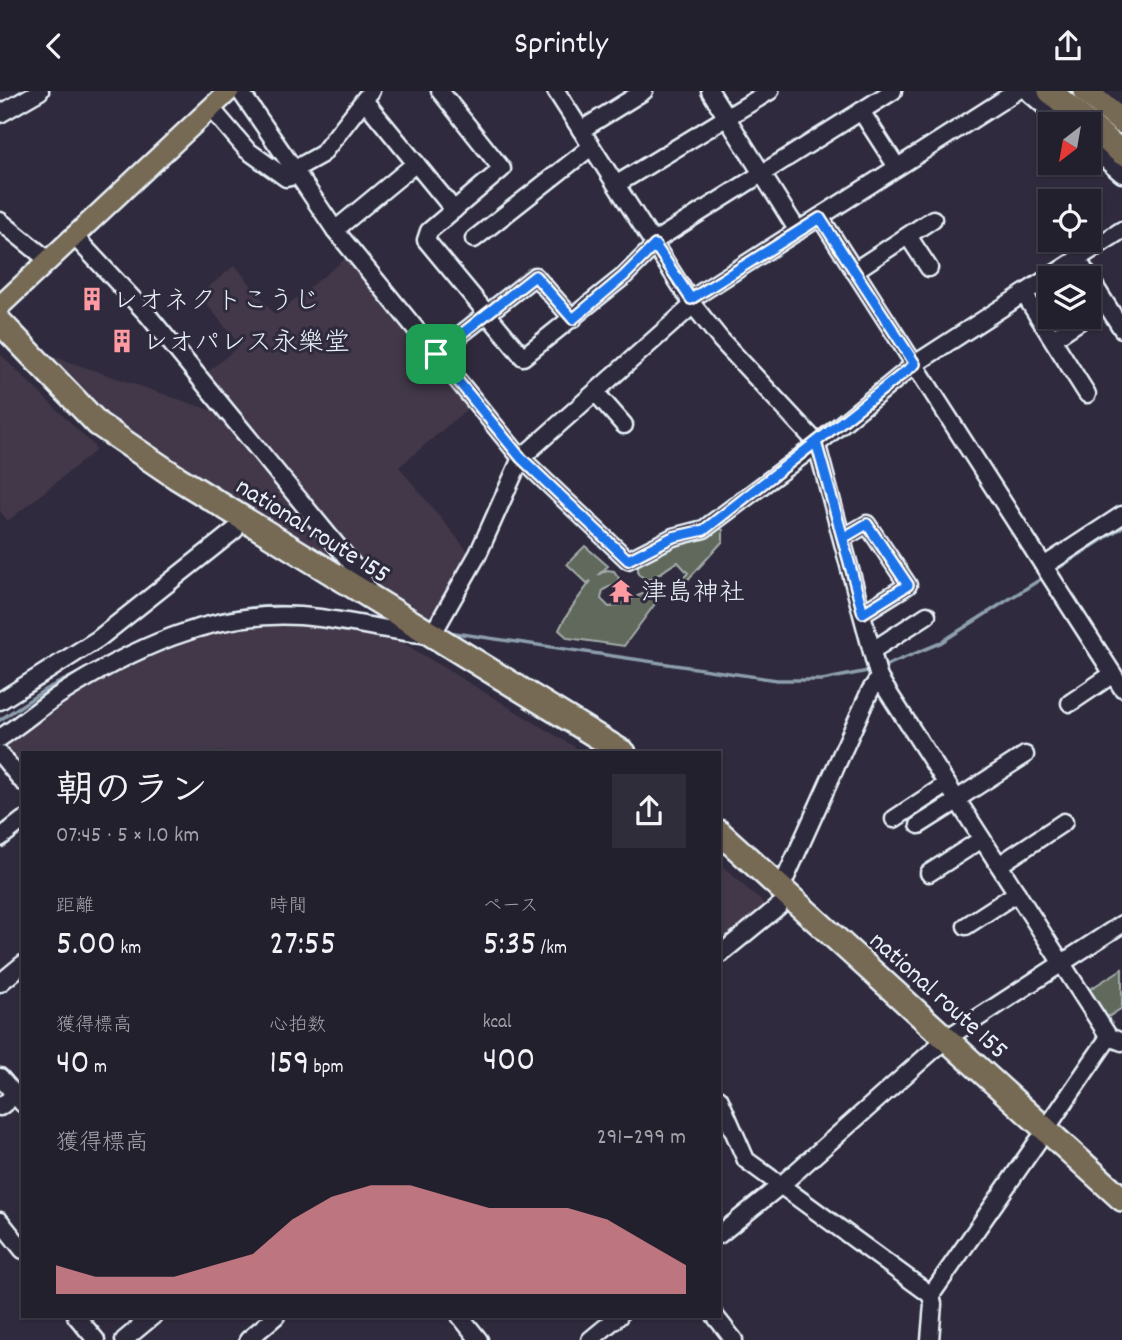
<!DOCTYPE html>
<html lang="ja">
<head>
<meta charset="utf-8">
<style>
  :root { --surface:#23202e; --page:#2f2d3a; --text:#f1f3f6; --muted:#a3a3aa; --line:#403e4a; --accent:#ff9aa2 }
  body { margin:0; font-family:Dekko,"Klee One",sans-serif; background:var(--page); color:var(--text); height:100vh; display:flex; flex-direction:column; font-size:26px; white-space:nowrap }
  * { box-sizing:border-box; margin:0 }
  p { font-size:23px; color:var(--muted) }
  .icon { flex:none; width:38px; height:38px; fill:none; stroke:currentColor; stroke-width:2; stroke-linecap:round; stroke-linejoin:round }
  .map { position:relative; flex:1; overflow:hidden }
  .sheet { position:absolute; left:21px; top:660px; width:700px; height:567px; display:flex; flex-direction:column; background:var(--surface); border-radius:0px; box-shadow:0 2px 5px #0004,0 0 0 2px var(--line) }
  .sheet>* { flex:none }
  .needle { width:46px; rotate:211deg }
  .tools { position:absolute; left:1038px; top:21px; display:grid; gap:14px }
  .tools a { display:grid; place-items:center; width:63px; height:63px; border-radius:0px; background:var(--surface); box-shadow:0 2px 5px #0004,0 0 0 2px var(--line); font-size:35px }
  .pin { position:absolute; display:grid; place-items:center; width:60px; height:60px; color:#fff; margin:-30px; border-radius:14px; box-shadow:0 4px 10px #0006 }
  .round { display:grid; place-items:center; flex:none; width:74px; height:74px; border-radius:0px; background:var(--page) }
  .overview { display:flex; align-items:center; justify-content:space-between; height:119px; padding:0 35px }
  h1 { font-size:38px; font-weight:600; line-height:52px }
  .figures { display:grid; grid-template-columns:repeat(3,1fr); gap:10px; height:119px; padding:7px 35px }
  .figures div { display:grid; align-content:center }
  .figures b { font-size:35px; font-weight:600 }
  .figures small { font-size:19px; font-weight:400 }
  .figures p { font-size:19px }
  .chart { height:196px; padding:14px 35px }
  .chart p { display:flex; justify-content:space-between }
  .chart svg { width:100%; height:126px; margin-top:7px; fill:var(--accent); opacity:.7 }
  header { display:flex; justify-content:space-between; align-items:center; height:91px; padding:0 35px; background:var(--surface); font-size:32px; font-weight:600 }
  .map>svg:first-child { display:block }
  .built { fill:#433848 }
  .green { fill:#61695c; stroke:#a4adaa; stroke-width:2 }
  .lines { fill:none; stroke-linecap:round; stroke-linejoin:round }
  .stream { stroke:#8d9fae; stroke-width:3.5 }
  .minor-casing { stroke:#e8f1f8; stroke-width:21 }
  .major-casing { stroke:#e8f1f8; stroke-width:24 }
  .highway-casing { stroke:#e8f1f8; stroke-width:28 }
  .minor { stroke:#2f2a3d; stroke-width:16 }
  .major { stroke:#776a54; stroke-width:19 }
  .highway { stroke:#776a54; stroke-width:23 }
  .route-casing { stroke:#fff; stroke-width:14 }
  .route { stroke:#1a73e8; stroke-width:9 }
  .labels { text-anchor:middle; stroke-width:6; stroke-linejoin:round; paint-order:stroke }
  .poi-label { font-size:26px; fill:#e8f1f8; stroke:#2f2a3d; text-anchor:start }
  .street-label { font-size:26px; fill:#e8f1f8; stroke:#2f2a3d }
</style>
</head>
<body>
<header><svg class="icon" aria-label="back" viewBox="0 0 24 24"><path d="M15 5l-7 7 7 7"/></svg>Sprintly<svg class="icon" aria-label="share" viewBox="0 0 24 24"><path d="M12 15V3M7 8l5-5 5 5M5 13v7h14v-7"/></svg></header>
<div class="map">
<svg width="1122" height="1249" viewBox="0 0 1122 1249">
  <rect width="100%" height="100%" fill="#2f2a3d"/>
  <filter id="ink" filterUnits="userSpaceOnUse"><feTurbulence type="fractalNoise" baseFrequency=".0143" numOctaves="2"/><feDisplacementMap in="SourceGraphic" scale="14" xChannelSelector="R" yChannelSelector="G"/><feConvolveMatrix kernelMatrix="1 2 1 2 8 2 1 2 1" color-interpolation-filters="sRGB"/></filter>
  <g filter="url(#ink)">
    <!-- built -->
    <g class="built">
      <polygon points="350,164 473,313 399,376 471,464 432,534 372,498 203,285 240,254 199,204 235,174 275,224"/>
      <polygon points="37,260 219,322 346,480 110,331"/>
      <polygon points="0,263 94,355 95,360 8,430 0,420"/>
      <polygon points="279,532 322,534 390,544 583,661 23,662 23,678 3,655 5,649 37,626 107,583 190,544 234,535"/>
      <polygon points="719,772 769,817 719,859"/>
    </g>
    <!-- green -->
    <g class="green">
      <path d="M 717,435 L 723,439 L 723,450 L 684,493 L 679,491 L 688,482 L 678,471 C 666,476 659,486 647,489 L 638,483 L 638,471 L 686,446 L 697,450 Z"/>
      <path d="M 585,455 L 608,475 L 598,484 L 607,479 L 614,480 L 619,487 L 616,493 L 603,499 L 601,508 L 609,516 C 626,515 644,495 663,502 L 624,555 L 568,547 L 559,539 C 567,521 579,506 591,490 L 587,492 L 567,473 Z"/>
      <polygon points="1122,878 1122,917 1105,928 1087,900"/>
    </g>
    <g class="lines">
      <!-- stream -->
      <g class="stream">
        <polyline points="1054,480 1122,436"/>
        <path d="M 172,538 C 211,522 258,511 301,517"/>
        <polyline points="448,541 777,589 822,589 873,579"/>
        <polyline points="880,577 940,552 1044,486"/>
        <polyline points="0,629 46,598 95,574"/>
      </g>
      <!-- minor casing -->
      <g class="minor-casing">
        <g id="minor">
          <polyline points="240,0 298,84"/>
          <polyline points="440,0 502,78 429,140 426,149 523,266 624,185 655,154"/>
          <polyline points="556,0 693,214 721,249 816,351 879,587 1109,946 1122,951"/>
          <polyline points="710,0 798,140"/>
          <polyline points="1027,0 1065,33"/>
          <polyline points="1110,0 1122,10"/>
          <polyline points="364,9 454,119"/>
          <polyline points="211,17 247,59 286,87 298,84 335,139 521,367 628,469 673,446 704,438 811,358 915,273 1122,139"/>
          <polyline points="861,20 897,76"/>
          <polyline points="0,23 40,0"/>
          <polyline points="581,39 644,0"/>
          <polyline points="1088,54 1122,83"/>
          <polyline points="295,78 322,63 371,0"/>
          <polyline points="617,93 770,0"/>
          <polyline points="820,126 1122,597"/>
          <polyline points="0,130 48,169"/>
          <polyline points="335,139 416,72"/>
          <polyline points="908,145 929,177"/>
          <polyline points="75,146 147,223 357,479 372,505"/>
          <polyline points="474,148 591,56"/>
          <polyline points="653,151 893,0"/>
          <polyline points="1078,169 1122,238"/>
          <polyline points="854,180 933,128"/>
          <polyline points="1024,203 1087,303"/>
          <polyline points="691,208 1017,0"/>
          <polyline points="1054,247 1086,226"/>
          <polyline points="436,263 535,185 573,228"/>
          <polyline points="596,302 624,334"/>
          <polyline points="843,447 867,433 908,494 863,522"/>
          <polyline points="1044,475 1122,424"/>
          <polyline points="873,559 927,524"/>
          <polyline points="0,610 98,548 235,439"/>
          <polyline points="1070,612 1113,583"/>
          <path d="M 0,647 C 20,634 37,619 56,606 C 129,559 212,519 300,525 C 345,528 388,541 432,544 L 478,463 L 521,367 L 693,214"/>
          <polyline points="0,663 23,691"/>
          <polyline points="957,708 1025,664"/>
          <polyline points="894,728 947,693"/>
          <polyline points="919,734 957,710"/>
          <polyline points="0,747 23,729"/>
          <polyline points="999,774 1064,731"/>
          <polyline points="929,782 982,748"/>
          <polyline points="781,797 870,600 879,587"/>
          <polyline points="966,835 1017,802"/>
          <polyline points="719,864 779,815"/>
          <polyline points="0,892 23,873"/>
          <polyline points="0,986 23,1013"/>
          <polyline points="719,1007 746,1069 931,1204"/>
          <polyline points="0,1016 15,1004"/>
          <polyline points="1046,1038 1109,946"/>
          <polyline points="0,1130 23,1159"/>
          <polyline points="719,1144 781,1094 947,947 1122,833"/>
          <polyline points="76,1225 96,1249"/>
          <polyline points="460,1225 479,1249"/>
          <polyline points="715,1225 734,1249"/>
          <polyline points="124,1249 153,1225"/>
          <polyline points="248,1249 276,1225"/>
          <polyline points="590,1249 619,1225"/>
          <polyline points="930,1249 933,1213 931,1204 1038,1050"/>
        </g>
      </g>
      <!-- major casing -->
      <g class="major-casing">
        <polyline id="major" points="0,215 229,0"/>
      </g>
      <!-- highway casing -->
      <g class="highway-casing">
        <g id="highway">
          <polyline points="1050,0 1122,62"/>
          <polyline points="1085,0 1122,31"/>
          <polyline points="0,231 98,333 176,386 624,662"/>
          <polyline points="719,741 1122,1108"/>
        </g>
      </g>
      <!-- minor -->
      <use href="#minor" class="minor"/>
      <!-- major -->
      <use href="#major" class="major"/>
      <!-- highway -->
      <use href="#highway" class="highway"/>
    </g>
  </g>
  <g class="lines" filter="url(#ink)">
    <!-- route casing -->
    <g class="route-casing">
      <polyline id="route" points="436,263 521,367 628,469 673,446 704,439 816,351 863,522 908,494 867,433 843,447 816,351 915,273 820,127 691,208 655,154 624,185 573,228 535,185 436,263"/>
    </g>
    <!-- route -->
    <use href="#route" class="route"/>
  </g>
  <!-- icons -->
  <defs>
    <g id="building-bare" transform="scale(1.89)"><path d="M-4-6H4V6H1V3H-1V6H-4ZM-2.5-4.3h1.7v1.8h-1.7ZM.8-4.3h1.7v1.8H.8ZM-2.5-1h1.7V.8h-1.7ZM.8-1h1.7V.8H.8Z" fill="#ff9aa2" stroke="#2f2a3d" stroke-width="2.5" paint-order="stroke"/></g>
    <g id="temple-bare" transform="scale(1.89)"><path d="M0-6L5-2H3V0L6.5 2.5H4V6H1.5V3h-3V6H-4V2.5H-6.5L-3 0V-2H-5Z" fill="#ff9aa2" stroke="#2f2a3d" stroke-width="2.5" paint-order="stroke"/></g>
  </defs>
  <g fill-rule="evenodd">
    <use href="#building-bare" x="92" y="208"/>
    <use href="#building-bare" x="122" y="250"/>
    <use href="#temple-bare" x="621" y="500"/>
  </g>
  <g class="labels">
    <!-- poi labels -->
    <g class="poi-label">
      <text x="112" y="217">レオネクトこうじ</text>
      <text x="142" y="259">レオパレス永樂堂</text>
      <text x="641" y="509">津島神社</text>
    </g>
    <!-- street labels -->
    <g class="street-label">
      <text transform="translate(314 438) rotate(32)" y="9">national route 155</text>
      <text transform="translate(940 903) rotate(42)" y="9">national route 155</text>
    </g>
  </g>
</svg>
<div class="tools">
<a><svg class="needle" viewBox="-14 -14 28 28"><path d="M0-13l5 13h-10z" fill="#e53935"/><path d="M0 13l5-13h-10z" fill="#a3a3aa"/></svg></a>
<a><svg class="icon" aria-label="locate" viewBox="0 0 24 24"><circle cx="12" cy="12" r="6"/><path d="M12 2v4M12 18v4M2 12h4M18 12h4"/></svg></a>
<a><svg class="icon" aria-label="layers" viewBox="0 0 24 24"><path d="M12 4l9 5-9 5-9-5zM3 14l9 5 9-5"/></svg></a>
</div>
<div class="pin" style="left:436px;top:263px;background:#1e9e55"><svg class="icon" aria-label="arrive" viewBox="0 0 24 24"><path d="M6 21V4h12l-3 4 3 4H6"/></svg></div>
<section class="sheet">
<div class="overview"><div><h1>朝のラン</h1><p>07:45 · 5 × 1.0 km</p></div><a class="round"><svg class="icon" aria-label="share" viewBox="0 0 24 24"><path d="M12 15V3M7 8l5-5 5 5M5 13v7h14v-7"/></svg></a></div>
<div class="figures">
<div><p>距離</p><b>5.00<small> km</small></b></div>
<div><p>時間</p><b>27:55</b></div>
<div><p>ペース</p><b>5:35<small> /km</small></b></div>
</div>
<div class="figures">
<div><p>獲得標高</p><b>40<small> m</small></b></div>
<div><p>心拍数</p><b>159<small> bpm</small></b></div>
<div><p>kcal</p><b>400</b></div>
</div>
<div class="chart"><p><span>獲得標高</span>291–299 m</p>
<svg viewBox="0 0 160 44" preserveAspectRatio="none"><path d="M0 44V34L10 38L20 38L30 38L40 34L50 30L60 18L70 10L80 6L90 6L100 10L110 14L120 14L130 14L140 18L150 26L160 34V44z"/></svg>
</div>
</section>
</div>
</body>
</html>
